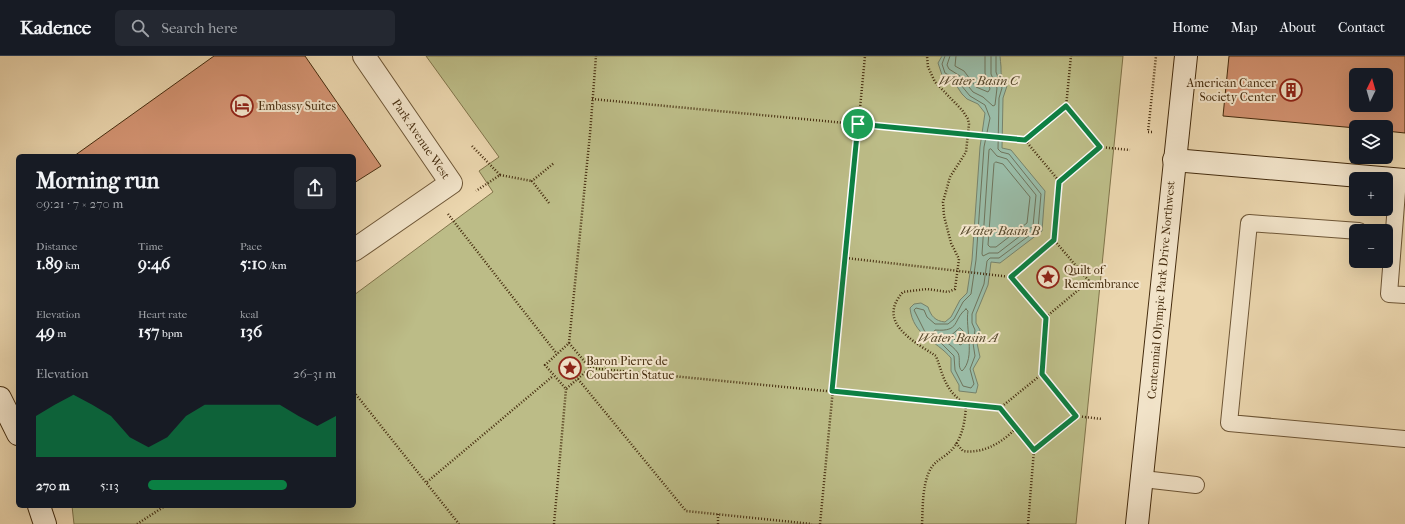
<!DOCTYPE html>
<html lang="en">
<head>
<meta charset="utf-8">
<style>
  :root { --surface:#171b24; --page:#242831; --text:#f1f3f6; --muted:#9ea1a6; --line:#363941; --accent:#0b8043 }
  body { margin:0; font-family:"IM FELL French Canon",serif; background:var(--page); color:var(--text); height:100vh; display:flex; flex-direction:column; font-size:15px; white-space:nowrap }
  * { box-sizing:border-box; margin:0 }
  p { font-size:13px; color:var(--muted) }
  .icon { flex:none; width:22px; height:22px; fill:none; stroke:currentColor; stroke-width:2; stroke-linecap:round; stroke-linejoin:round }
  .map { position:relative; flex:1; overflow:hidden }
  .details { position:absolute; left:16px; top:98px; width:340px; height:354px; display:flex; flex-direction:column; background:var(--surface); border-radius:6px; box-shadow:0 4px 16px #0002 }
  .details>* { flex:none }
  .needle { width:26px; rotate:5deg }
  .controls { position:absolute; left:1349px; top:12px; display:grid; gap:8px }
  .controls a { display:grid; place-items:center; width:44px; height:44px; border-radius:6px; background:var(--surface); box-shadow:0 4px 16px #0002; font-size:20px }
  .pin { position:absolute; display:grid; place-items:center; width:34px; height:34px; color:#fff; margin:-17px; border:2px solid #fff; border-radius:50%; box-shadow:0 1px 4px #0007 }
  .round { display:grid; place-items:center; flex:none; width:42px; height:42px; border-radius:6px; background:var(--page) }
  .overview { display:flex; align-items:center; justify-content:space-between; height:68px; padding:0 20px }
  h1 { font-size:22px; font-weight:800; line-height:30px }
  .metrics { display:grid; grid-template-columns:repeat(3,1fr); gap:6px; height:68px; padding:4px 20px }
  .metrics div { display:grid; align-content:center }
  .metrics b { font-size:17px; font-weight:800 }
  .metrics small { font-size:11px; font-weight:400 }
  .metrics p { font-size:11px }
  .chart { height:112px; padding:8px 20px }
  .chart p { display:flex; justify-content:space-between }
  .chart svg { width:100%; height:72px; margin-top:4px; fill:var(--accent); opacity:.7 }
  ul { padding:0 20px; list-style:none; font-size:13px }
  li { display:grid; grid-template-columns:64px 48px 1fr; align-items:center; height:30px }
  li i { height:10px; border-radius:5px; background:var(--accent) }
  header { display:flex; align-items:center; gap:24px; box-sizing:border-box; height:56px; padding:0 20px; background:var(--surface); border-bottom:1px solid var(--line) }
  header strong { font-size:19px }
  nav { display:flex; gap:22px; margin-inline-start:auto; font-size:14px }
  .search { width:280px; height:36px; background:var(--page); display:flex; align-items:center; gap:10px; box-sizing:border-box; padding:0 14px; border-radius:6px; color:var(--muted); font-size:15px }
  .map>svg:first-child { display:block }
  .green { fill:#bcbc87; stroke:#80744a }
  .water { fill:#99baa5; stroke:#778169 }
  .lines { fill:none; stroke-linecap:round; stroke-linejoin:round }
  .shore { stroke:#6f735a; stroke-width:1 }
  .building { fill:#d39372; stroke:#452c0e; fill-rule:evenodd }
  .lane-casing { stroke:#6e5636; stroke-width:18 }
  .street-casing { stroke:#6e5636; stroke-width:24 }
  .secondary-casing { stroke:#452c0e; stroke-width:24 }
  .path { stroke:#452c0e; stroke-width:2.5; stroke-dasharray:1 2; stroke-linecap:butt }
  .lane { stroke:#f2e4ca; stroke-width:16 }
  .street { stroke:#f2e4ca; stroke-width:22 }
  .secondary { stroke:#f2e4ca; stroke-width:22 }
  .route-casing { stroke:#fff; stroke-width:8 }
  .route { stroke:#0b8043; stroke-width:5 }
  .labels { text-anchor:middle; stroke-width:4; stroke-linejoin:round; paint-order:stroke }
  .poi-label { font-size:12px; fill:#452c0e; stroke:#f2e4ca; text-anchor:start }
  .street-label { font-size:12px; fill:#452c0e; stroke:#f2e4ca }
  .water-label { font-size:13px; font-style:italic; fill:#56482c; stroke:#f2e4ca }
</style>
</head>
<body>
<header>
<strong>Kadence</strong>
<div class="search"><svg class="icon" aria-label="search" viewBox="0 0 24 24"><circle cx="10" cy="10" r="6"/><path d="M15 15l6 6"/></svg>Search here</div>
<nav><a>Home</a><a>Map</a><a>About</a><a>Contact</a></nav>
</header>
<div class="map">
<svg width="1405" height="468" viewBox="0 0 1405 468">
  <rect width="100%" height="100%" fill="#ebd6ae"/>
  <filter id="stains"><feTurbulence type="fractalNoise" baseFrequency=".005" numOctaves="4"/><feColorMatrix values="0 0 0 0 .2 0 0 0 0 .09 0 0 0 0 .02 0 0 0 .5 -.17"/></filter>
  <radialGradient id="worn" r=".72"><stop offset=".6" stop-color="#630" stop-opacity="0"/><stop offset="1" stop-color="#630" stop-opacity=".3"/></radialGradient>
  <!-- green -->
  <polygon class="green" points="426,0 1123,0 1076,468 74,468 72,450 354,450 354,239 493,136 479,115 499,101"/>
  <!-- water -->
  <path class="water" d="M 942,0 L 1000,0 C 1000,4 1001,7 1001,11 C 1001,19 1001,23 1007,30 L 1003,42 L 1002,92 L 1011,94 L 1045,135 L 1042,175 L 1000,207 L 991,206 L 988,229 L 976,258 L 976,267 L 980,274 L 977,287 L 980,301 L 973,313 L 978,329 L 976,337 L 959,335 L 959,329 L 951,315 L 951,302 C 936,284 913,280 910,252 L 914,248 L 921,247 L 928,251 C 931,260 935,265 945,266 L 951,261 L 960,244 L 967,237 L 972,204 L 980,91 L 985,57 L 978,48 L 967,43 L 962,38 L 954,26 L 942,19 L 938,7 Z"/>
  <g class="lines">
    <!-- shore -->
    <g class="shore">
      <polyline points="945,0 942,8 945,17 956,23 970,40 985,49 990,62 984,91 976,204 971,238 963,246 954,263 948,268 935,268 927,261 924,254 916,252 914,254 925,276 940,286 954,300 955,314 963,330 971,332 974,328 970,313 975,300 973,287 975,274 972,267 972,258 984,228 987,205 990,202 999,202 1038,173 1041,138 1009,98 1001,96 998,93 999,42 1002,32 996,16 996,0"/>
      <polyline points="950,0 947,9 949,13 960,20 973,36 983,41 993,50 995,49 997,32 991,18 991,0"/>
      <polyline points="956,0 955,10 964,15 976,31 988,36 990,33 985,17 985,0"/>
      <polygon points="991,93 997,100 1007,103 1036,139 1033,170 998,197 989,197 983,200 982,198 989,94"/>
      <polygon points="996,106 1003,108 1030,141 1027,167 996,191 990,191 988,189 994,108"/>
      <path d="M 966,253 L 968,255 C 965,272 976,302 962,315 C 957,311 961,303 958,297 C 951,287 940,284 934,276 L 935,274 C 961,276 952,264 966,253 Z"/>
      <polygon points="960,272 964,276 962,288 960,289 951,280"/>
    </g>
  </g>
  <!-- building -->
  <g class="building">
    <polygon points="214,0 305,0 381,110 354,127 354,100 74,100"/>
    <path d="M 1229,0 L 1405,0 L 1405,77 L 1386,75 L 1386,71 L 1356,72 L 1223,60 ZM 1356,19 L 1386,19 L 1386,49 L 1356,49 Z"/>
  </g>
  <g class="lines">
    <!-- lane casing -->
    <g class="lane-casing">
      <g id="lane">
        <polyline points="1398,123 1389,238 1405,239"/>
        <polyline points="1359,175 1249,167 1229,367 1405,383"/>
        <polyline points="1143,423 1196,429"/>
      </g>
    </g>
    <!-- street casing -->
    <g class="street-casing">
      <polyline id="street" points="354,194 451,127 364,0"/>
    </g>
    <!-- secondary casing -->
    <g class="secondary-casing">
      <g id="secondary">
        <polyline points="1174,104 1405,124"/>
        <polyline points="0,342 18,378"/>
        <polyline points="39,450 45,468"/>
        <polyline points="1137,468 1186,0"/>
      </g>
    </g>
    <!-- path -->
    <g class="path">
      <polyline points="592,43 1025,84 1066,51 1100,91 1059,125 1025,84"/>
      <polyline points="1066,51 1071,0"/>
      <polyline points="1152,76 1148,76 1156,0"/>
      <polyline points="472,90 500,119 476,135"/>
      <polyline points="1100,91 1130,94"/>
      <polyline points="500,119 532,125"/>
      <polyline points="549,147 532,125 554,107"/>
      <polyline points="448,158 557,298"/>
      <polyline points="1054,184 1059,125"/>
      <polyline points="846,202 1011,221 1046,261 1089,225 1054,184 1011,221"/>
      <polyline points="1089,225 1115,228"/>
      <polyline points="569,287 590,312 566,333 545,309 569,287 590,78 596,0"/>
      <polyline points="590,312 1000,352 1042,318 1076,360 1034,394 1000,352"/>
      <polyline points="1042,318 1046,261"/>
      <polyline points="578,323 686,455 812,468"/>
      <polyline points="354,336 459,468"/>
      <polyline points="1076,360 1102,363"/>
      <path d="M 956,387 L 963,395 C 984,398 1003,386 1016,372"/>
      <polyline points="427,426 553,320"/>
      <polyline points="137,468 165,450"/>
      <polyline points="554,468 566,333"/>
      <polyline points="718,468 718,458"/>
      <polyline points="820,468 865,0"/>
      <path d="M 922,468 C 923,451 922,432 929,416 C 933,407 939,404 946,399 C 962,387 965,367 966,349 C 945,334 944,322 936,300 C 913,285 876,266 903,236 L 927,233 L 948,236 L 955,233 L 959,203 L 951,187 L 944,160 L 943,146 L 950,121 L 966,96 L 969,68 L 968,63 L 962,54 L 935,26 L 928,11 L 927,0"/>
      <polyline points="1028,468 1034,394"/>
    </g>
    <!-- lane -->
    <use href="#lane" class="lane"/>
    <!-- street -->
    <use href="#street" class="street"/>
    <!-- secondary -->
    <use href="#secondary" class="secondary"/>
  </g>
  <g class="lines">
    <!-- route casing -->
    <g class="route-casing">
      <polygon id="route" points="1066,50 1100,91 1059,126 1054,184 1011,221 1046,262 1042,318 1076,360 1034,394 1000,352 832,335 858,68 1025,84"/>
    </g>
    <!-- route -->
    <use href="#route" class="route"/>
  </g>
  <!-- icons -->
  <defs>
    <g id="building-ring" transform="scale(1.15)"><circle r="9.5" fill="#f2e4ca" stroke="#8f2418" stroke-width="1.5"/><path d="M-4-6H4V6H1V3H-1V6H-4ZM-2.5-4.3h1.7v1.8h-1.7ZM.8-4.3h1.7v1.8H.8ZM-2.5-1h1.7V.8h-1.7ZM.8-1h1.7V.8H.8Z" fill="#8f2418"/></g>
    <g id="hotel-ring" transform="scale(1.15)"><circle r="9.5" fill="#f2e4ca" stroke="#8f2418" stroke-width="1.5"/><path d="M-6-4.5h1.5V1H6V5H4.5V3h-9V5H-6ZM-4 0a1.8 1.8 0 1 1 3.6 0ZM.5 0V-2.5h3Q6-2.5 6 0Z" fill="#8f2418"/></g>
    <g id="sight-ring" transform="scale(1.15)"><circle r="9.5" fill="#f2e4ca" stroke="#8f2418" stroke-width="1.5"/><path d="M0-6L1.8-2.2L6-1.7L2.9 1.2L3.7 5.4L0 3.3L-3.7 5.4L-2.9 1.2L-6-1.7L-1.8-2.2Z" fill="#8f2418"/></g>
  </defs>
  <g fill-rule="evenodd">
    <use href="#building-ring" x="1291" y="34"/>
    <use href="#hotel-ring" x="242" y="50"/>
    <use href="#sight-ring" x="1048" y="221"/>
    <use href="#sight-ring" x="570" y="312"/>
  </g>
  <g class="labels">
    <!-- poi labels -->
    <g class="poi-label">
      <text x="1276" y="31" text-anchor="end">American Cancer<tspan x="1276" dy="14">Society Center</tspan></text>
      <text x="258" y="54">Embassy Suites</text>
      <text x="1064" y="218">Quilt of<tspan x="1064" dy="14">Remembrance</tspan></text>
      <text x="586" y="309">Baron Pierre de<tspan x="586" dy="14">Coubertin Statue</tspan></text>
    </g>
    <!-- street labels -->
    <g class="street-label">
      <text transform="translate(421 83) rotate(56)" y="4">Park Avenue West</text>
      <text transform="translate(1161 234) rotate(-85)" y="4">Centennial Olympic Park Drive Northwest</text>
    </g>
    <!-- water labels -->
    <g class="water-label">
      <text x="979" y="29">Water Basin C</text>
      <text x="1000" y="179">Water Basin B</text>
      <text x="958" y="286">Water Basin A</text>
    </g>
  </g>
  <rect width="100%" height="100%" filter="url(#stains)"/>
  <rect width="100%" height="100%" fill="url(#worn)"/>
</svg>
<div class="controls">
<a><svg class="needle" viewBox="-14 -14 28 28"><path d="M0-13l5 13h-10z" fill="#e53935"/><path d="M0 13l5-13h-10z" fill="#9ea1a6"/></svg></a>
<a><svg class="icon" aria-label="layers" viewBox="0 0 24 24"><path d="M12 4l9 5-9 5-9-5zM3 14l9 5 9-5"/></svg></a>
<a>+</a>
<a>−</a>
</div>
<div class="pin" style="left:858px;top:68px;background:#1e9e55"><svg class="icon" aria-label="arrive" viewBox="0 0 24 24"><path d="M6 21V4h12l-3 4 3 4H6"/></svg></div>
<section class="details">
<div class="overview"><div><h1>Morning run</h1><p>09:21 · 7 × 270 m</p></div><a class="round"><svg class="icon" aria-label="share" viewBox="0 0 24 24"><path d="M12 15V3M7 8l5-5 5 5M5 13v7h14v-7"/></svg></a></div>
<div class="metrics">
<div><p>Distance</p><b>1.89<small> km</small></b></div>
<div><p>Time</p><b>9:46</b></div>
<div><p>Pace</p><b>5:10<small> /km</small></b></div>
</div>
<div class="metrics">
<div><p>Elevation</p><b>49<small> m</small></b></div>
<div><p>Heart rate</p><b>157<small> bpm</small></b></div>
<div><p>kcal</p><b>136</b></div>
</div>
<div class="chart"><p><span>Elevation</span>26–31 m</p>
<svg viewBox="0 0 160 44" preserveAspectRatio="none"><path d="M0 44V19L10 12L20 6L30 12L40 19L50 32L60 38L70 32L80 19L90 12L100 12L110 12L120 12L130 12L140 19L150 25L160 19V44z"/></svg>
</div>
<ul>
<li><b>270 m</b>5:13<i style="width:74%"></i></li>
</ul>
</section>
</div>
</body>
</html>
